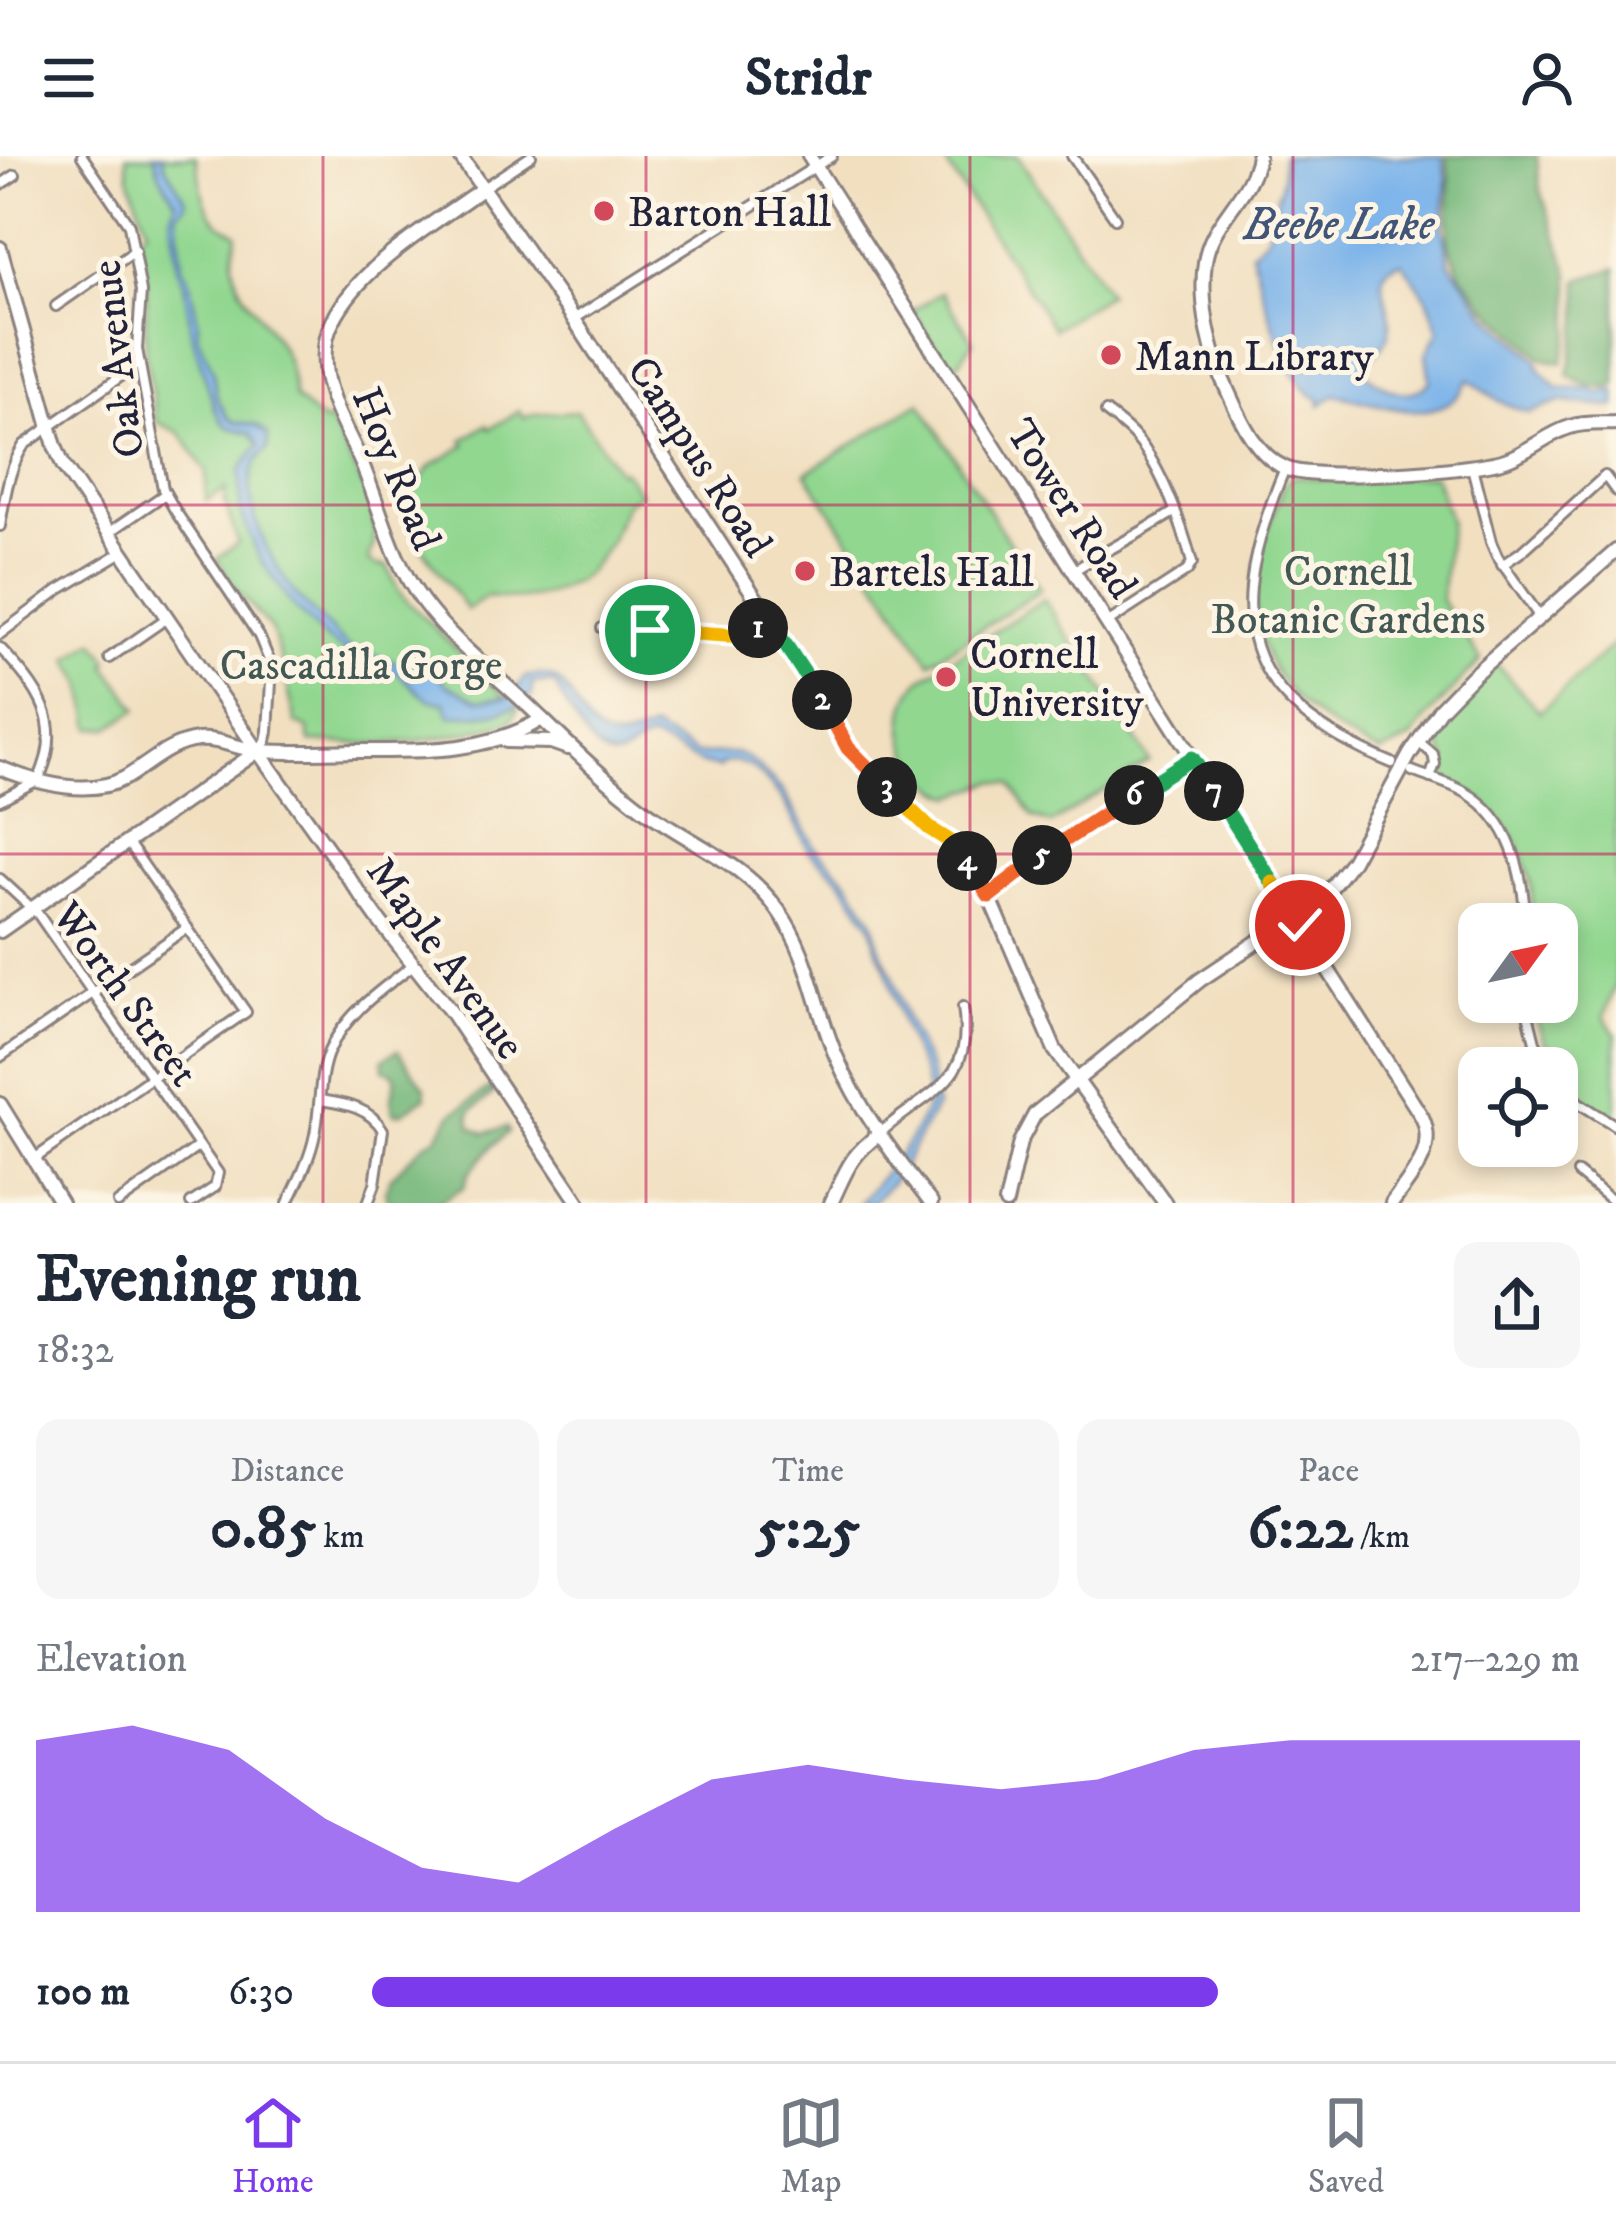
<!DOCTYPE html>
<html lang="en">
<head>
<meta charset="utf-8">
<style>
  :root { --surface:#fff; --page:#f6f6f7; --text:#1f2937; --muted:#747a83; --line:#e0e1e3; --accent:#7c3aed }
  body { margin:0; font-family:"IM FELL DW Pica",serif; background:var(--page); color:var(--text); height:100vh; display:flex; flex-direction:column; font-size:45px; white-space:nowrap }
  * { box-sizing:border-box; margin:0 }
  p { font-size:39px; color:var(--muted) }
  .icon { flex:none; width:66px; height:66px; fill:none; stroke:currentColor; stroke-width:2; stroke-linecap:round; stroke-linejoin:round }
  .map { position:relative; height:1047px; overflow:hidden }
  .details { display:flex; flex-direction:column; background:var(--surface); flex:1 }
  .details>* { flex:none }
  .needle { width:78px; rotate:57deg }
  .tools { position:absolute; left:1458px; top:747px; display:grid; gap:24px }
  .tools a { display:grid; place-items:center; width:120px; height:120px; border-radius:24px; background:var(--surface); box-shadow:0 6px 18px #0003; font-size:60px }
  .pin { position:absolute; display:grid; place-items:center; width:102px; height:102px; color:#fff; margin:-51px; border:6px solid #fff; border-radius:50%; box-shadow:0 3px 12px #0007 }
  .km { position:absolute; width:60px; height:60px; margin:-30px; border-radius:50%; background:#222; color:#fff; font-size:33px; line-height:60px; text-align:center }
  .round { display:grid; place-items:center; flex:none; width:126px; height:126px; border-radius:24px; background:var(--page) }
  .headline { display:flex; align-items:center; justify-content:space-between; height:204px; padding:0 36px }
  h1 { font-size:66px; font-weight:700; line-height:90px }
  .metrics { display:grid; grid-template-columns:repeat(3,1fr); gap:18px; height:204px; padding:12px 36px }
  .metrics div { display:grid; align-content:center; border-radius:24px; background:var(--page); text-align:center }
  .metrics b { font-size:60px; font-weight:700 }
  .metrics small { font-size:33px; font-weight:400 }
  .metrics p { font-size:33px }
  .chart { height:336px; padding:24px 36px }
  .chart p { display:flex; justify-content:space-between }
  .chart svg { width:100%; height:216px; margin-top:12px; fill:var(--accent); opacity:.7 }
  ul { padding:0 36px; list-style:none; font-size:39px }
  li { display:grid; grid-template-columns:192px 144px 1fr; align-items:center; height:90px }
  li i { height:30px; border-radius:15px; background:var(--accent) }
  header { display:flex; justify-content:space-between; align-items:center; height:156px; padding:0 36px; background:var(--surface); font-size:54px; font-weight:700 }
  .dock { display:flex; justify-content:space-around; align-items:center; height:168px; border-top:3px solid var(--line); background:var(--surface); font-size:33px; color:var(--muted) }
  .dock a { display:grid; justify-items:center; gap:6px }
  .dock .active { color:var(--accent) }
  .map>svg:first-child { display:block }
  .green { fill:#91d790; stroke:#5a7c66; stroke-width:3 }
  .forest { fill:#74b87a; stroke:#4b6d5a; stroke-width:3 }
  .water { fill:#7ab3ea; stroke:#4e6a92; stroke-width:3; fill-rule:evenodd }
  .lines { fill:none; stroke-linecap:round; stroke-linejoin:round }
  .street-casing { stroke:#8a807e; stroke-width:14 }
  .secondary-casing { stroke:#8a807e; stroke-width:18 }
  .primary-casing { stroke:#8a807e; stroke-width:18 }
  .street { stroke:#fff; stroke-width:8 }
  .secondary { stroke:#fff; stroke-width:12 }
  .primary { stroke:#fff; stroke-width:12 }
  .split-1-casing { stroke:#fff; stroke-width:24 }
  .split-2-casing { stroke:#fff; stroke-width:24 }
  .split-3-casing { stroke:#fff; stroke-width:24 }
  .split-4-casing { stroke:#fff; stroke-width:24 }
  .split-5-casing { stroke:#fff; stroke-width:24 }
  .split-6-casing { stroke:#fff; stroke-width:24 }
  .split-7-casing { stroke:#fff; stroke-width:24 }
  .split-8-casing { stroke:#fff; stroke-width:24 }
  .split-9-casing { stroke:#fff; stroke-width:24 }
  .split-1 { stroke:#f5b400; stroke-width:15 }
  .split-2 { stroke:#22a559; stroke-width:15 }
  .split-3 { stroke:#f0652b; stroke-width:15 }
  .split-4 { stroke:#f5b400; stroke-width:15 }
  .split-5 { stroke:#f0652b; stroke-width:15 }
  .split-6 { stroke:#f0652b; stroke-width:15 }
  .split-7 { stroke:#22a559; stroke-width:15 }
  .split-8 { stroke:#22a559; stroke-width:15 }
  .split-9 { stroke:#f5b400; stroke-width:15 }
  .grid { fill:none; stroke:#c2185b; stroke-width:3; stroke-opacity:0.55 }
  .poi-dot { fill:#d1495b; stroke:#fcf5e5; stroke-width:4.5 }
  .labels { text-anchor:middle; stroke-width:10; stroke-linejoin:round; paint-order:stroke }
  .poi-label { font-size:42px; fill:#22223b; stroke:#fcf5e5; text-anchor:start }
  .street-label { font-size:42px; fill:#22223b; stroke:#fcf5e5 }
  .park-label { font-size:42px; fill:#435854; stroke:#fcf5e5 }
  .water-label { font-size:45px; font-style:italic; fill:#415578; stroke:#fcf5e5 }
</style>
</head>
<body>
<header><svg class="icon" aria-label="menu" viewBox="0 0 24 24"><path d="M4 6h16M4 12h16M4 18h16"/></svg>Stridr<svg class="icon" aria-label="person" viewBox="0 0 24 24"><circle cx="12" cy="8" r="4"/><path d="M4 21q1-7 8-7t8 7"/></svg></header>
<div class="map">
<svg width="1616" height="1047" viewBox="0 0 1616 1047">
  <rect width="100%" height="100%" fill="#fcf5e5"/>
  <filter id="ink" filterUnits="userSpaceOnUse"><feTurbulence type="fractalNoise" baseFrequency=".00833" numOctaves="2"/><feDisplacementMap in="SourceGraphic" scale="24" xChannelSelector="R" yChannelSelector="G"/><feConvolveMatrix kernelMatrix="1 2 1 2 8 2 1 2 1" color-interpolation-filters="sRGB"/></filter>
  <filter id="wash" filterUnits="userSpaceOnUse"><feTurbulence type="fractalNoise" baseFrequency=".004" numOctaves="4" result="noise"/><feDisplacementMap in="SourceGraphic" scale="48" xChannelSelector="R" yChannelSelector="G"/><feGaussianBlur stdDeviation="2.7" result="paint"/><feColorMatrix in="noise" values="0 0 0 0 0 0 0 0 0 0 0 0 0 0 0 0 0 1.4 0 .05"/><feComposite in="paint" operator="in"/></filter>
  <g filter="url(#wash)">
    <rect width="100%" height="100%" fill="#f1dfc0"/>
    <!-- green -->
    <g class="green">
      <path d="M 126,0 L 195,0 L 197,4 C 200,25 202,53 220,68 C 226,72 232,73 237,78 C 236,86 233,97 233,106 C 236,141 269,167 284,197 C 291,210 292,228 295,243 L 323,266 L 329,265 C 346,297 391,367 369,399 L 370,405 L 375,409 L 387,410 L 399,436 L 408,446 L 518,553 L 511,565 C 445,586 379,591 310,586 L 308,573 L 296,567 L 282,507 L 271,473 L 235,432 L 217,403 L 238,387 L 224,344 L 226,333 L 206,345 L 206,315 L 180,277 L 157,266 L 145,195 L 147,128 L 139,79 L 147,73 L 129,21 Z"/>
      <polygon points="941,0 1018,0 1108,138 1054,173"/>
      <polygon points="942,136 973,185 960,205 950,214 913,155"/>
      <polygon points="920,247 1040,434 930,506 806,317"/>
      <polygon points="519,255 524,262 535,258 577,255 619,316 623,314 640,337 625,348 610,386 588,416 575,426 546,439 520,443 486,441 467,454 417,385 406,354 412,335 431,310 466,289 463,284 487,269 490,273"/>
      <path d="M 1434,319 L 1450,365 L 1441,444 L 1481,504 L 1427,561 L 1412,582 L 1381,597 C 1309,566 1253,520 1254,434 C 1255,398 1272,362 1285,328 L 1290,323 L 1298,320 L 1322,324 Z"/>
      <path d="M 1044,443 L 1150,605 L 1051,668 L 1033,661 L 1011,628 L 995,625 L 954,640 C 908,625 886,560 920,524 Z"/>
      <polygon points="95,485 109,505 106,509 138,553 109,572 92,572 84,530 69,503"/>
      <path d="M 1616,486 L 1616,828 L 1604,860 L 1616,878 L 1616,962 C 1568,940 1543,895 1532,846 L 1557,846 L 1557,768 L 1532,768 C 1531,756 1533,742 1531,730 C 1523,680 1489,643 1445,622 C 1447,601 1445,591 1428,576 L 1455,545 L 1494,506 L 1540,556 Z"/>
    </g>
    <!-- forest -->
    <g class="forest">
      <polygon points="1446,0 1537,0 1540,33 1570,118 1570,175 1562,207 1543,203 1489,153 1462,120 1448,86 1450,21"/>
      <path d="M 1616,112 L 1616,230 C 1598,234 1585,229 1568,220 L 1579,163 L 1579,124 Z"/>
      <polygon points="398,894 425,932 426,941 402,957 394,957 391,945 396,923 393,917 384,913 383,903"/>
      <polygon points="491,931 495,936 470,956 471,970 485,977 507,971 509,976 493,989 469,1017 464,1031 437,1047 389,1047 385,1036 391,1021 424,988 436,982 453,957"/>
    </g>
    <!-- water -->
    <g class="water">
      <path d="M 154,0 L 163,0 L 164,8 L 186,44 L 185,50 L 177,57 L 182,111 L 189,122 L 198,167 L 197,178 L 213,215 L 217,242 L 228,261 L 236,266 L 256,269 L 268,278 L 268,293 C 228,322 266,397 288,428 C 298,443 313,457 326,469 C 335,477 342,488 354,494 C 364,499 378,500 389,504 C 406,510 414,517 432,511 C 441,514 442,519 444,527 L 478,544 L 510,541 L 525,521 C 582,506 569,581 617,583 C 629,584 642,577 653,573 L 697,598 L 735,597 L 746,601 L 758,610 L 783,635 L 815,691 L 848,724 L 874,765 L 879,789 L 893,819 L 907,864 L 930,913 L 936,950 L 897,1021 L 872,1047 L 859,1047 C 886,1016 915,984 929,945 L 923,917 L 902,868 L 885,809 L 876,792 L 871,769 L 841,724 L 810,696 L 783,644 L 762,620 L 751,611 L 735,605 L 723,607 L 719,612 L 703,608 L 652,583 C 637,585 630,598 617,601 C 594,607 564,544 554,527 L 532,527 L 532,540 C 511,560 478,558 450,560 L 445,546 C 408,548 407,497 356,511 L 343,505 L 347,497 L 326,483 L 292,449 L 260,403 L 249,377 L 240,354 L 240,314 L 259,289 L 251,277 L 230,272 L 222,266 L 215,253 L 192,180 L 184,128 L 177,111 L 171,60 L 176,46 L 160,20 Z"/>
      <path d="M 1282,0 L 1442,0 L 1447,24 L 1443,72 L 1450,107 L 1487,158 L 1537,204 L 1540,214 L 1558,233 L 1591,233 L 1601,238 L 1609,235 L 1616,236 L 1616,251 C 1605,251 1571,248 1563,245 L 1529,257 L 1498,245 L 1469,224 C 1464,228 1462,235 1458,239 C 1426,271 1373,245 1335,239 L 1320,249 L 1320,243 C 1284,233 1263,131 1251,96 L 1266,82 L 1271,68 L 1282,21 ZM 1402,106 L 1427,142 L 1439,175 L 1426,198 L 1430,225 C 1407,249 1383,232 1362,214 L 1364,208 C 1376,199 1390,184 1390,166 C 1390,143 1367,114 1402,106 Z"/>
    </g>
  </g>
  <g filter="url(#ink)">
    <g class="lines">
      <!-- street casing -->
      <g class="street-casing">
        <g id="street">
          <polyline points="82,0 129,69 141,136 137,193 163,333 176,356 259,480 269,504 271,526 268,575 266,585 259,594"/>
          <polyline points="1072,0 1115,62"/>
          <polyline points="0,29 15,19"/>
          <polyline points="483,32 531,0"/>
          <polyline points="56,150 135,95"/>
          <polyline points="574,163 832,0"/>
          <path d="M 1106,256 C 1116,264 1128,272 1136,282 C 1162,312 1182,369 1192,407 L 1187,415 L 1107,467"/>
          <polyline points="1472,311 1491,386 1497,400 1539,460"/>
          <path d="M 1285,312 C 1223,461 1235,542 1392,607"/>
          <path d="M 0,370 C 5,341 8,314 24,289 L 138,208"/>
          <polyline points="110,376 165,338"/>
          <polyline points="1502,409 1521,396 1605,320 1616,335"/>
          <path d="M 1073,415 C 1107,394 1141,377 1174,356"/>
          <polyline points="602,472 694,475 740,480 769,464"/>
          <polyline points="0,478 59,434 122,396"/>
          <path d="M 0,492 C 38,532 66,567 38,624 L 0,644"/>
          <polyline points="109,502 167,462"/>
          <polyline points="1419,586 1433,598 1435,608 1430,622"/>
          <path d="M 1412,615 C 1430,622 1449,627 1465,636 C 1512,663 1523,718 1526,768"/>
          <polyline points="0,723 38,758 218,1017 215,1031 191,1047"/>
          <polyline points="989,740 1028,709 1192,602"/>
          <polyline points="1525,846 1535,886 1549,912"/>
          <polyline points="0,901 187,772"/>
          <polyline points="1557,923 1579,947 1616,970"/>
          <path d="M 320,944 C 346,948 369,951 383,974 L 375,1028 L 368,1047"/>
          <path d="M 880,977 C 928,934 975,928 963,851"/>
          <polyline points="34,1003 246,856 128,687"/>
          <polyline points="1578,1017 1615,1047"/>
          <polyline points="118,1047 199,990"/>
          <path d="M 288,1047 C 299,1024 310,1003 315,978 C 321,951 318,920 329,895 C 346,857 381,834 413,809"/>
        </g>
      </g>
      <!-- secondary casing -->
      <g class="secondary-casing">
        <g id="secondary">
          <polyline points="460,0 568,154 830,556 849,594 929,672 951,686 974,715 989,740 1055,894 1165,1047"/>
          <path d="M 809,0 L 1422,961 C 1438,995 1410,1021 1392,1047"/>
          <path d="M 1258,0 C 1251,41 1210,65 1205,106 C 1199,150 1211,201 1230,240 C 1242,267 1257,299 1285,312 C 1314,326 1471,315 1505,304 C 1529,296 1547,278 1570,271 C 1585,266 1601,268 1616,267"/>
          <path d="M 483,32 C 434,68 360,109 333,165 C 324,182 323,200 326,219 C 332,253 351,281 364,313 C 382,358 393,407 424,447 C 457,491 503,524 542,563"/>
          <polyline points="0,92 55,290 63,309 258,595 378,763 451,856 579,1047"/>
          <polyline points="0,775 258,595"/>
          <polyline points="0,948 61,1047"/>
          <path d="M 831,1047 C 847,1014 848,1002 879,978"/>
          <polyline points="1006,1047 1020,986 1035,958 1200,824 1323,742 1352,705 1410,598 1440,553 1472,520 1616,395"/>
        </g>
      </g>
      <!-- primary casing -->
      <g class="primary-casing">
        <g id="primary">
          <polyline points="506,585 551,586 568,592"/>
          <path d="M 0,612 C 37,627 88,642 125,622 C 149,608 169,587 198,584 C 220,582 240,594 261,595 C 292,597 323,596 354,595 C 418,595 485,598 542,563 C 575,595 609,628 646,655 C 691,688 745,707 778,754 C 810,798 815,851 836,900 C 859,954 895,1001 931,1047"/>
        </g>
      </g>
      <!-- street -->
      <use href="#street" class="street"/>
      <!-- secondary -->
      <use href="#secondary" class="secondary"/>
      <!-- primary -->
      <use href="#primary" class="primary"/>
    </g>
  </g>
  <g class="lines" filter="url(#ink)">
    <!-- split-1 casing -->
    <g class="split-1-casing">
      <polyline id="split-1" points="650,474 740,480 758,472"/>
    </g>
    <!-- split-2 casing -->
    <g class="split-2-casing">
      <polyline id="split-2" points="758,472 769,464 822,544"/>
    </g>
    <!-- split-3 casing -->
    <g class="split-3-casing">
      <polyline id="split-3" points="822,544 848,592 887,631"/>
    </g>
    <!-- split-4 casing -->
    <g class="split-4-casing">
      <polyline id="split-4" points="887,631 929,672 951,686 967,705"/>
    </g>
    <!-- split-5 casing -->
    <g class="split-5-casing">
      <polyline id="split-5" points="967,705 989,740 1042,699"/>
    </g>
    <!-- split-6 casing -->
    <g class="split-6-casing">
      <polyline id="split-6" points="1042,699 1134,639"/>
    </g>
    <!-- split-7 casing -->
    <g class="split-7-casing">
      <polyline id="split-7" points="1134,639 1192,602 1214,635"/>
    </g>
    <!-- split-8 casing -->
    <g class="split-8-casing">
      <polyline id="split-8" points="1214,635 1273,727"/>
    </g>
    <!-- split-9 casing -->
    <g class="split-9-casing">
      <polyline id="split-9" points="1273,727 1300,769"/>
    </g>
    <!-- split-1 -->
    <use href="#split-1" class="split-1"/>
    <!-- split-2 -->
    <use href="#split-2" class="split-2"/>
    <!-- split-3 -->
    <use href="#split-3" class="split-3"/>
    <!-- split-4 -->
    <use href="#split-4" class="split-4"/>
    <!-- split-5 -->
    <use href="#split-5" class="split-5"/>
    <!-- split-6 -->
    <use href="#split-6" class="split-6"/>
    <!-- split-7 -->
    <use href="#split-7" class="split-7"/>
    <!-- split-8 -->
    <use href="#split-8" class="split-8"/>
    <!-- split-9 -->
    <use href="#split-9" class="split-9"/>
  </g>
  <!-- grid -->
  <path class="grid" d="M 323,0 L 323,1047M 646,0 L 646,1047M 970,0 L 970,1047M 1293,0 L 1293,1047M 0,349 L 1616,349M 0,698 L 1616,698"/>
  <!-- markers -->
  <g class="poi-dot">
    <circle cx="604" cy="55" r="12"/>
    <circle cx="1111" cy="199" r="12"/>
    <circle cx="805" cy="415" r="12"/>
    <circle cx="946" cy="521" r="12"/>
  </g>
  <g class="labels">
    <!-- poi labels -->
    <g class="poi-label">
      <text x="628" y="70">Barton Hall</text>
      <text x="1135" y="214">Mann Library</text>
      <text x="829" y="430">Bartels Hall</text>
      <text x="970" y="512">Cornell<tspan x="970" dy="48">University</tspan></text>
    </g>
    <!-- street labels -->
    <g class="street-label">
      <text transform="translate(116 203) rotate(-97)" y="15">Oak Avenue</text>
      <text transform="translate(701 300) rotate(57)" y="15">Campus Road</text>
      <text transform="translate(398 312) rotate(68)" y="15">Hoy Road</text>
      <text transform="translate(1073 352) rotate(57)" y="15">Tower Road</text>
      <text transform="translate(447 801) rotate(54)" y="15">Maple Avenue</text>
      <text transform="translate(127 837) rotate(54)" y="15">Worth Street</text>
    </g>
    <!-- park labels -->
    <g class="park-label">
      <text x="1348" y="429">Cornell<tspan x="1348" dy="48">Botanic Gardens</tspan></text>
      <text x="361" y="523">Cascadilla Gorge</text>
    </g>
    <!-- water labels -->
    <g class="water-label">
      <text x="1339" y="83">Beebe Lake</text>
    </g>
  </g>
</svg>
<div class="tools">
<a><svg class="needle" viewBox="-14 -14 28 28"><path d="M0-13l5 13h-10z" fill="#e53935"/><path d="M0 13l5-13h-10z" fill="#747a83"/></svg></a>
<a><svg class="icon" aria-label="locate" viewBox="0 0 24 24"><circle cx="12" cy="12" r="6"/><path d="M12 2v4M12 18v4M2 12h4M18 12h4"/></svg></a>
</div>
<div class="pin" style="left:650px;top:474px;background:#1e9e55"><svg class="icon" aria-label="arrive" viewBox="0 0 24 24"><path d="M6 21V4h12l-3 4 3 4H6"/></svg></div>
<div class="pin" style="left:1300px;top:769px;background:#d93025"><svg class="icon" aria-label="check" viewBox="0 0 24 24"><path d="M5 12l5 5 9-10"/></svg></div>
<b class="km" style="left:758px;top:472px">1</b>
<b class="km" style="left:822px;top:544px">2</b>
<b class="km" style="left:887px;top:631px">3</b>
<b class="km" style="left:967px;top:705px">4</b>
<b class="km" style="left:1042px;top:699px">5</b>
<b class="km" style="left:1134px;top:639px">6</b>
<b class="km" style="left:1214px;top:635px">7</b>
</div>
<section class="details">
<div class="headline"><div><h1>Evening run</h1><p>18:32</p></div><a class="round"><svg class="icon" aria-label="share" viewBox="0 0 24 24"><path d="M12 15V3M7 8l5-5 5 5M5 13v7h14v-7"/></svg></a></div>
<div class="metrics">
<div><p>Distance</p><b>0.85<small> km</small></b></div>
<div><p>Time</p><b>5:25</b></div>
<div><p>Pace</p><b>6:22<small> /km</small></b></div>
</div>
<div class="chart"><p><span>Elevation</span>217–229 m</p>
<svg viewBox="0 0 160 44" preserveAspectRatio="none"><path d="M0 44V9L10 6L20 11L30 25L40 35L50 38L60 27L70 17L80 14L90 17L100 19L110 17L120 11L130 9L140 9L150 9L160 9V44z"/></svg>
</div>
<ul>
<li><b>100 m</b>6:30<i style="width:70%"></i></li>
</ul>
</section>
<nav class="dock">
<a class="active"><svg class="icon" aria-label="home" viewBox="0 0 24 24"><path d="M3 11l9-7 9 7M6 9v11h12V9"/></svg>Home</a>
<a><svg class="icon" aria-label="map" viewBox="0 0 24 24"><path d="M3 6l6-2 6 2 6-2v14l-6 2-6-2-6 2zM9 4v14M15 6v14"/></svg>Map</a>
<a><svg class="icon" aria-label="saved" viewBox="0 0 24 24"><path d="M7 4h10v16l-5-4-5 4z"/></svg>Saved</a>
</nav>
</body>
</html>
